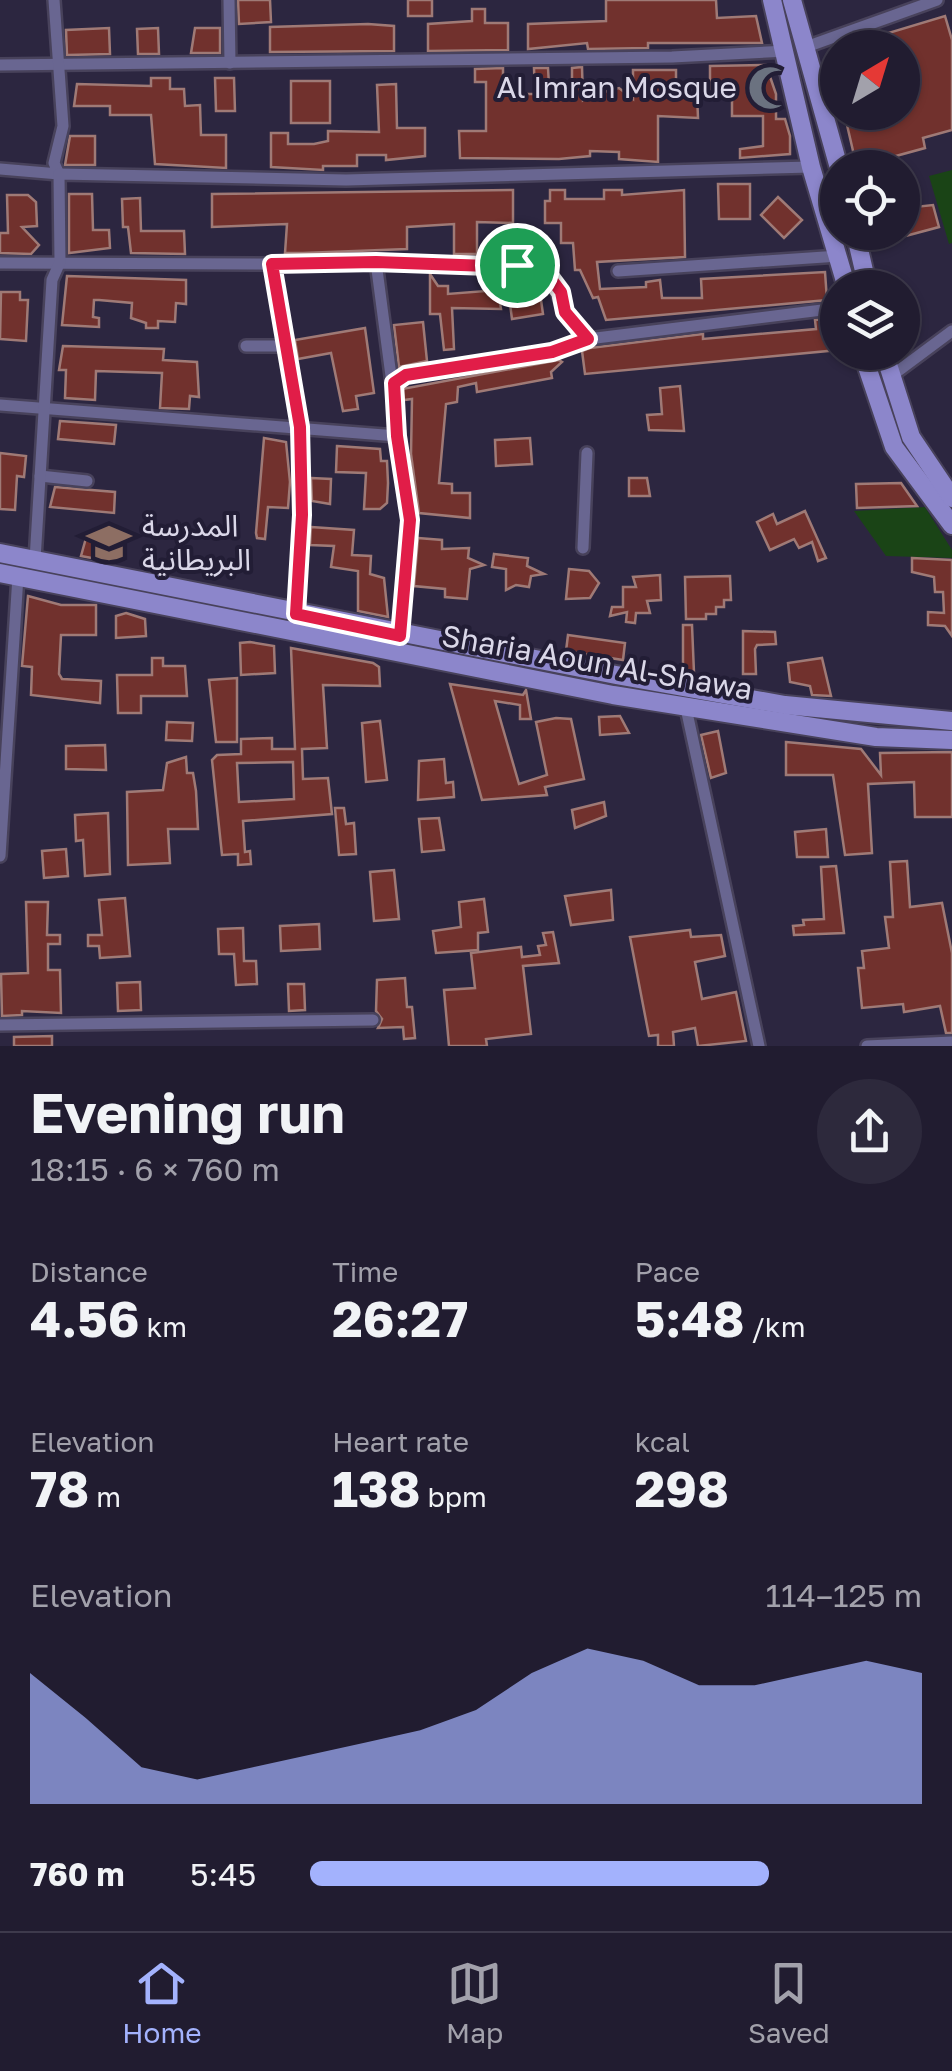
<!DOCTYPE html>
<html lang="en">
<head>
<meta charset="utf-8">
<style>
  :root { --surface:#211c30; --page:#2d293c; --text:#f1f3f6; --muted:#a2a1ab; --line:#3e3a4c; --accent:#a3b2fd }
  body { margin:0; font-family:"Golos Text","Noto Sans Arabic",sans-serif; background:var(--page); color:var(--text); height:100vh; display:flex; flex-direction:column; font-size:38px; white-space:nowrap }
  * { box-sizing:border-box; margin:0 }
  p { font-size:32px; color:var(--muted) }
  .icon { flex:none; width:55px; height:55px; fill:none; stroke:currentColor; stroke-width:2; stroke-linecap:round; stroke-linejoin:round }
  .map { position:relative; height:1046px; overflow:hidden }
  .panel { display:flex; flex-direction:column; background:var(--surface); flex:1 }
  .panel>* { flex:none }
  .needle { width:65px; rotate:38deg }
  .tools { position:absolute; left:820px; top:30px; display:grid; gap:20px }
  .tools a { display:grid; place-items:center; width:100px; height:100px; border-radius:50%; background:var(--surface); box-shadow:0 2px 8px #0004,0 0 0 2px var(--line); font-size:50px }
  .pin { position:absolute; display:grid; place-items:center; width:85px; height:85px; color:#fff; margin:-42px; border:5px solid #fff; border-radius:50%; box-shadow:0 2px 10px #0007 }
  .round { display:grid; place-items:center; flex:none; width:105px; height:105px; border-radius:52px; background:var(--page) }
  .summary { display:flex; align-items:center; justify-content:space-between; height:170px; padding:0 30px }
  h1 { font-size:55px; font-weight:700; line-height:75px }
  .stats { display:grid; grid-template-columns:repeat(3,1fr); gap:15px; height:170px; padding:10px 30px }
  .stats div { display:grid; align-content:center }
  .stats b { font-size:50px; font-weight:700 }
  .stats small { font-size:28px; font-weight:400 }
  .stats p { font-size:28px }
  .chart { height:280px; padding:20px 30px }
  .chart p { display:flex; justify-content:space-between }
  .chart svg { width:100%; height:180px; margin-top:10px; fill:var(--accent); opacity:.7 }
  ul { padding:0 30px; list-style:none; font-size:32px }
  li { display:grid; grid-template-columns:160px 120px 1fr; align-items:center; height:75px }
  li i { height:25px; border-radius:12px; background:var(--accent) }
  .dock { display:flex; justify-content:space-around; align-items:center; height:140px; border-top:2px solid var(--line); background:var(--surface); font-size:28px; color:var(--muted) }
  .dock a { display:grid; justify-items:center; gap:5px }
  .dock .active { color:var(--accent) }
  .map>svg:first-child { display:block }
  .green { fill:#1a4416 }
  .building { fill:#71312d; stroke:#9f7a76; stroke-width:2.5; fill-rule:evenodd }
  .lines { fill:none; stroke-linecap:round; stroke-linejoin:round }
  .minor-casing { stroke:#48425b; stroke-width:16 }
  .secondary-casing { stroke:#48425b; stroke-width:22 }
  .minor { stroke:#696691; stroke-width:11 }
  .secondary { stroke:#8c86cb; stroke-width:18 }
  .route-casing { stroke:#fff; stroke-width:20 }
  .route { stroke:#e11d48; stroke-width:12 }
  .labels { text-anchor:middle; stroke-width:8; stroke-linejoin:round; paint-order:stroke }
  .poi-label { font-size:30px; fill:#dad7e8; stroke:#221d35; text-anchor:end }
  .street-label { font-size:30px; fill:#dad7e8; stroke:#221d35 }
</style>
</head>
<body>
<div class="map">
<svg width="952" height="1046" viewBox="0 0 952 1046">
  <rect width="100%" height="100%" fill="#2c2640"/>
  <!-- green -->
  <g class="green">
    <polygon points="952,170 952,243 949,244 929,176"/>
    <polygon points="925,507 952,550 952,558 886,556 854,511"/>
  </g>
  <!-- building -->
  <g class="building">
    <polygon points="238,0 270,0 271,22 239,24"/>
    <rect x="408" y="0" width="24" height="16"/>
    <polygon points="606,0 716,0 717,18 756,16 762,43 648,43 648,48 588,49 587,43 528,49 528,24 606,21"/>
    <polygon points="472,9 485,9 485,23 508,23 508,50 428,51 428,24 472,21"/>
    <polygon points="945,16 952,40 952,130 923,138 925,148 896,156 899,168 857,168 844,112 902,112 902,104 915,101 908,76 902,77 902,48 889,48 885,34"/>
    <polygon points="368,24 394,26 394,51 270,52 270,27"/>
    <polygon points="109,28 110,54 67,55 66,30"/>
    <polygon points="158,28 159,54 138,54 137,29"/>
    <polygon points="195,28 220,28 220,53 191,53"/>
    <polygon points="766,65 776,94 776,119 785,119 790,136 790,154 740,158 740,149 763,146 763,116 732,116 732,89 710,89 710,66"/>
    <polygon points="582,67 583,100 599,87 604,92 619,88 633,99 633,70 676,70 676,94 697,94 698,118 658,116 658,162 619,159 619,152 590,151 590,156 559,159 460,158 459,131 486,131 486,82 475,82 475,69 503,68 503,94 535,94 534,68 548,68 549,85 572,85 572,68"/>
    <polygon points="151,78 170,78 170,89 184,89 185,106 200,105 201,135 226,135 226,168 155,164 151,115 110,115 110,106 74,106 77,84 151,86"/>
    <polygon points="215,78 234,78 235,111 216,111"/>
    <rect x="291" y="81" width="39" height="42"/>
    <polygon points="396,84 397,128 425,128 425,156 386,160 386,155 357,155 357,166 323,166 323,170 271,167 271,133 288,133 288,144 314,144 328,141 328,131 379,132 377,85"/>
    <polygon points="70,136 95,136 95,165 65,165"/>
    <polygon points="905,173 915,207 933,205 939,227 872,245 868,232 902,232"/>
    <polygon points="718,184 750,184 750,219 719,219"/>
    <polygon points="513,190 513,223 477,222 477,254 454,254 454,224 407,227 407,249 303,253 285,253 287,224 212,227 212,194"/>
    <polygon points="550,190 565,190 565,199 604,199 604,190 622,190 622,195 684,190 685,257 597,262 600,289 646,287 646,282 660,280 662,298 702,298 701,279 825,272 827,300 606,320 598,297 593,298 580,270 575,270 573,243 561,243 561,223 545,223 545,201 550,201"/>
    <polygon points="69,194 92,194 93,230 109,230 110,248 69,253"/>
    <polygon points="7,195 28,195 36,202 37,226 22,227 39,245 31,254 0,253 0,233 8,233"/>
    <polygon points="778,197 802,220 784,238 761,215"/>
    <polygon points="140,198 141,231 184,231 185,254 131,253 128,227 123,227 122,199"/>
    <polygon points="511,229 536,230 536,250 511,250"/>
    <polygon points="430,274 438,286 448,286 448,294 498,290 501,309 452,308 454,349 444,350 440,314 430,314"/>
    <polygon points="67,276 186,280 186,304 176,303 175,322 158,321 158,328 146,328 146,323 131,318 132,303 99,300 94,300 93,317 99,318 99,327 62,325"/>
    <polygon points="1,292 20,292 20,300 28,300 26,341 0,339"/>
    <polygon points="541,300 543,314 512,319 510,304"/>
    <polygon points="838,318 838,350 585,374 582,351 590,348 703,334 703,339 816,329 815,320"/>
    <polygon points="423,322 427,361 399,367 394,325"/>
    <polygon points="365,328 374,393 356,396 358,409 343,411 331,353 298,359 295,340"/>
    <polygon points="63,346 164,349 163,360 197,362 199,397 190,396 189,409 160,408 162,373 96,371 95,400 65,398 66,370 59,370"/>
    <polygon points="559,360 562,362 551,372 552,378 477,392 476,383 458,387 457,402 446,404 439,483 452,484 452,493 470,493 470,518 419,513 411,454 412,399 404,400 402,389"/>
    <polygon points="680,386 684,431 649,430 647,415 662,414 660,388"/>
    <polygon points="60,421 116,425 114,444 58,439"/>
    <polygon points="264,438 286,442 290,482 288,508 268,507 265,539 257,538 256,533"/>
    <polygon points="530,438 532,464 496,466 495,440"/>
    <polygon points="337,446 380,449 381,461 387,461 388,483 387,503 380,509 364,509 366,473 336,472"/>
    <polygon points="0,453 26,456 24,477 17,476 15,510 0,509"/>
    <polygon points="311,478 331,479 330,504 312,501"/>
    <polygon points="629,478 647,478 650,496 629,496"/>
    <polygon points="901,483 917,506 857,508 856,484"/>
    <polygon points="55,487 115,492 114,513 50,507"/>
    <polygon points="805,511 826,558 818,561 812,542 799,548 794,539 770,550 757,522 773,514 777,524"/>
    <polygon points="311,527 354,530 352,555 371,556 370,574 384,578 388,617 358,611 358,571 331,567 334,546 310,545"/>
    <polygon points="100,531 113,537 108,561 81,556 86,538"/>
    <polygon points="418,538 442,540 442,549 469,548 468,558 484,565 470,569 467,599 445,597 445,589 414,586"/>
    <polygon points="494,554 528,558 527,566 544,574 531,576 529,587 516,585 506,590 506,569 492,567"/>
    <polygon points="912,558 952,560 952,636 945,626 928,625 928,612 944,613 943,592 935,592 934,577 912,572"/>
    <polygon points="569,569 589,571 599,583 590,598 566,599"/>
    <polygon points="660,575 661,600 647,601 650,613 636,613 635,623 626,622 627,612 610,616 612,607 623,607 623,587 636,587 633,577"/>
    <polygon points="730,576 731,600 724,600 724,607 716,607 716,614 706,614 706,619 686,619 685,577"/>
    <polygon points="28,596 61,605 96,605 96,635 61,635 59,674 62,679 101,681 100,703 31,695 32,667 22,666"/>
    <polygon points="126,613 145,619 146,636 116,638 116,616"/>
    <polygon points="683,625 692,625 694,673 683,672"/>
    <polygon points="743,631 775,632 776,644 757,645 755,649 756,674 743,674"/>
    <polygon points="568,635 625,643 623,660 566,651"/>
    <polygon points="250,642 274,646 275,673 241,675 240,643"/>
    <path d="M 291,648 L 373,663 L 379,667 L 380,686 L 323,685 L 327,748 L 302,749 L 303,779 L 328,778 L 332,814 L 243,821 L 245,852 L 250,851 L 251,864 L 238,865 L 238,854 L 222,855 L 212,760 L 217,755 L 241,754 L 241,739 L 272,738 L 272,749 L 295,749 ZM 293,762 L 294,799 L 239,802 L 237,763 Z"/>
    <polygon points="152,658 163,658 163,666 185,666 187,696 141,696 141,713 118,713 117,675 152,675"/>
    <polygon points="822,658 831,696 812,695 810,686 790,682 788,663"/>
    <polygon points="237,678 237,742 216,742 209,680"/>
    <polygon points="450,684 523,695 526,690 531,719 520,719 520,705 495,701 519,784 547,775 536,722 556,718 571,719 584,779 545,787 547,795 482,800"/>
    <polygon points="620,716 629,733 600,735 599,717"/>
    <polygon points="380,721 387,780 366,782 362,723"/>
    <polygon points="167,722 193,723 192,741 166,740"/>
    <polygon points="718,731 726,773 711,778 701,735"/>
    <polygon points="786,742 861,749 881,775 880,753 952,752 952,817 915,817 914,782 868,784 872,853 845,855 833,775 786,775"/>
    <polygon points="105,745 106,770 66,769 66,746"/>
    <polygon points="186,757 187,773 193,773 196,791 198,829 168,829 170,863 128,865 127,792 163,790 167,763"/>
    <polygon points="444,759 446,783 453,782 454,797 418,800 419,761"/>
    <polygon points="604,802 606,816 575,828 572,810"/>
    <polygon points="335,808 344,808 346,824 354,823 356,854 339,855"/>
    <polygon points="108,813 110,874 85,876 83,840 76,841 75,815"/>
    <polygon points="439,818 444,850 422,852 419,819"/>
    <polygon points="826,829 828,857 797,857 795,832"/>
    <polygon points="66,849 68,876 44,878 42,851"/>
    <polygon points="907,861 910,907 942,903 952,953 952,1033 946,1033 940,1006 904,1012 903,1004 862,1008 858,968 864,968 862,951 889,948 885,917 893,917 890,862"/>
    <polygon points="836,866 844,933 794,935 793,926 804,925 803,920 824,919 821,867"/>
    <polygon points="394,870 399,919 374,921 370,872"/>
    <polygon points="611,890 613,920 571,925 565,896"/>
    <polygon points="125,898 130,956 100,958 99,946 88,946 88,935 102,935 99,900"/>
    <polygon points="484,899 488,932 478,933 478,950 436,953 433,931 461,927 459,902"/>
    <polygon points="26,902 48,902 47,935 60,935 60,944 48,944 48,970 60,970 61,1013 22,1011 22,1015 2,1016 1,974 28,973"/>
    <polygon points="319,924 320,949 281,951 280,926"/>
    <polygon points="243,928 244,961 256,961 257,984 236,985 234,954 219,954 218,929"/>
    <polygon points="690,930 691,937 721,935 725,956 695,962 702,999 736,992 746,1041 698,1046 695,1028 673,1032 674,1046 658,1046 658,1035 649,1036 630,937"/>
    <polygon points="553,932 559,963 523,966 531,1034 486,1039 487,1046 449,1046 444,990 475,988 471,953 521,947 522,957 540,955 538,946 546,945 543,933"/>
    <polygon points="405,978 407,1007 412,1007 415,1038 404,1039 403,1027 378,1028 382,1019 376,1011 377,980"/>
    <polygon points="140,982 141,1010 118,1011 117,983"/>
    <polygon points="288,984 304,984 305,1010 289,1011"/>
    <polygon points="52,1036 52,1046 14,1046 14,1037"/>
  </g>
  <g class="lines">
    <!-- minor casing -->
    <g class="minor-casing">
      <g id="minor">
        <polyline points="229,0 230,63"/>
        <polyline points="806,47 937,0"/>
        <polyline points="0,65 672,57 787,51"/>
        <polyline points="0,169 59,174 54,163 63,126 54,0"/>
        <polyline points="376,262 410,520 400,635"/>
        <path d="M 0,263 L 517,265 C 561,271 549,279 565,312 C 570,322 581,331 588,339"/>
        <polyline points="272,264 300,427 302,515 296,614"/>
        <polyline points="618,271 839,256"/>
        <polyline points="246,346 284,346"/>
        <polyline points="890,377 952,331"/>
        <polyline points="394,383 406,375 552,352 588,339 838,308"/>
        <polyline points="0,405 397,436"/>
        <polyline points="40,476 87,481"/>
        <polyline points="583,548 587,453"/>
        <polyline points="35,560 52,280 60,262 59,174 346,180 811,167"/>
        <polyline points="686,708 759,1046"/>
        <polyline points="0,856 18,576"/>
        <polyline points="0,1025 373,1020"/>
        <polyline points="867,1046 952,1042"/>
      </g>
    </g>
    <!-- secondary casing -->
    <g class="secondary-casing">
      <g id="secondary">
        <polyline points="772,0 811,167 847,288"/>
        <polyline points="792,0 839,168"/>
        <polyline points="855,232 868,288"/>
        <polyline points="862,352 894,447 952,525"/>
        <polyline points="884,352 911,437 952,498"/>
        <polyline points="0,553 616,675 785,705 952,721"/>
        <polyline points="0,573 613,695 876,737 952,740"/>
      </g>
    </g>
    <!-- minor -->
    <use href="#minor" class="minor"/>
    <!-- secondary -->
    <use href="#secondary" class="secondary"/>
  </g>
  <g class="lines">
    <!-- route casing -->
    <g class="route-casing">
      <polygon id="route" points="376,262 543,268 561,292 565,312 588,339 552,352 406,375 394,383 397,436 410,520 400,636 296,614 302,515 300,427 272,264"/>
    </g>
    <!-- route -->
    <use href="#route" class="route"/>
  </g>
  <!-- icons -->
  <defs>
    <g id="mosque-bare" transform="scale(3.45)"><path d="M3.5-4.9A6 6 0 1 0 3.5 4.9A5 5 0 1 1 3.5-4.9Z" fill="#6b7280" stroke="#221d35" stroke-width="2.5" paint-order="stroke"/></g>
    <g id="school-bare" transform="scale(3.45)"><path d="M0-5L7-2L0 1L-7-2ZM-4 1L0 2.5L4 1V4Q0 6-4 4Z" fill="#8d6e63" stroke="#221d35" stroke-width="2.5" paint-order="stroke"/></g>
  </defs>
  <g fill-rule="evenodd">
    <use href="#mosque-bare" x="770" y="88"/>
    <use href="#school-bare" x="109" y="543"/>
  </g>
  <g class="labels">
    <!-- poi labels -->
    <g class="poi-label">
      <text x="737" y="98">Al Imran Mosque</text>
      <text x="142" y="536" text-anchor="start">المدرسة<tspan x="142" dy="34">البريطانية</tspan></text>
    </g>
    <!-- street labels -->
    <g class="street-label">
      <text transform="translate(597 663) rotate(10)" y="10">Sharia Aoun Al-Shawa</text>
    </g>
  </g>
</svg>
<div class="tools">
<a><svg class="needle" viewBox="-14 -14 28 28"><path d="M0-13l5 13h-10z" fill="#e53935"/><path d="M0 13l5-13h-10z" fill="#a2a1ab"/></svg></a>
<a><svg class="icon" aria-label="locate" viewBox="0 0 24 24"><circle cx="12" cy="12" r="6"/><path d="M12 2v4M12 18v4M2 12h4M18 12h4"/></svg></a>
<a><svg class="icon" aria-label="layers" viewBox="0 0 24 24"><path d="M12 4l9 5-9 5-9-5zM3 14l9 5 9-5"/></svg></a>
</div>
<div class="pin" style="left:517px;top:265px;background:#1e9e55"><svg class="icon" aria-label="arrive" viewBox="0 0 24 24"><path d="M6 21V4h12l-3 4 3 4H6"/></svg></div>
</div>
<section class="panel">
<div class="summary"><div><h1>Evening run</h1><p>18:15 · 6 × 760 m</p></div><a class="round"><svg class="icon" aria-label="share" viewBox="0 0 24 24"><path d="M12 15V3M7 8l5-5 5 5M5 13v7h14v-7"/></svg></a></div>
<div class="stats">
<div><p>Distance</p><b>4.56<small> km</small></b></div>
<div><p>Time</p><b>26:27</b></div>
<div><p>Pace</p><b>5:48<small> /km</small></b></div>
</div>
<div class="stats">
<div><p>Elevation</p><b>78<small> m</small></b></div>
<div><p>Heart rate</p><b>138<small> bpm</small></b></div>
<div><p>kcal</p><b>298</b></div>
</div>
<div class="chart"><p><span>Elevation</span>114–125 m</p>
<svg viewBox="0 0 160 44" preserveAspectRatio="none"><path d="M0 44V12L10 23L20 35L30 38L40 35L50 32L60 29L70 26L80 21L90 12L100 6L110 9L120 15L130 15L140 12L150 9L160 12V44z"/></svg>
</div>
<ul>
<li><b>760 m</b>5:45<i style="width:75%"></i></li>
</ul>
</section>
<nav class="dock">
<a class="active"><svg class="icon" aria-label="home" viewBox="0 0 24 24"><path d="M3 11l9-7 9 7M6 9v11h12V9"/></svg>Home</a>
<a><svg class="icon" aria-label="map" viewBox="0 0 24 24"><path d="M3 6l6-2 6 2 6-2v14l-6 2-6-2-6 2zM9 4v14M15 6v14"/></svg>Map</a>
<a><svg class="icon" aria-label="saved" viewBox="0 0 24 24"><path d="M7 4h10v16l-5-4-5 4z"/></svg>Saved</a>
</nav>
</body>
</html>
